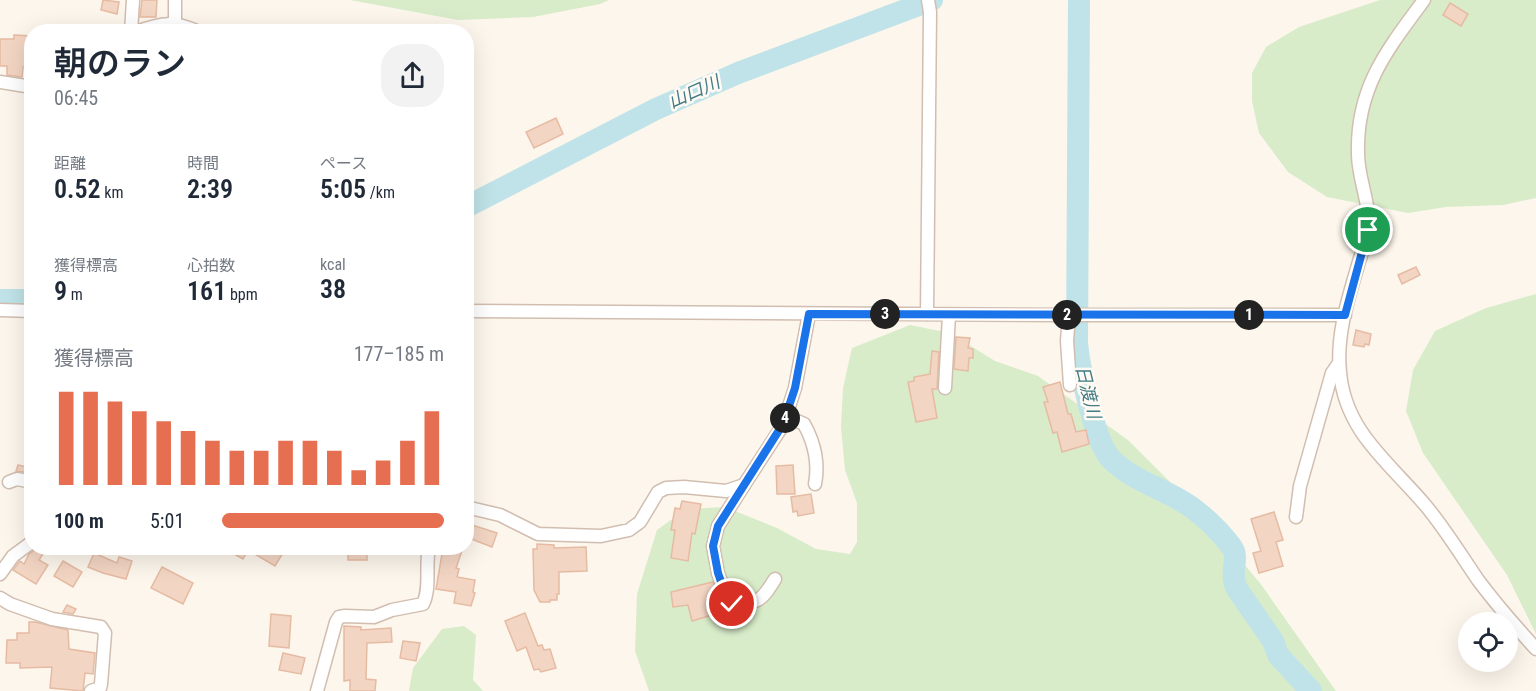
<!DOCTYPE html>
<html lang="ja">
<head>
<meta charset="utf-8">
<style>
  :root { --surface:#fff; --page:#f2f2f3; --text:#1f2937; --muted:#747a83; --accent:#e76f51 }
  body { margin:0; font-family:"Roboto Condensed","Noto Sans JP",sans-serif; background:var(--page); color:var(--text); height:100vh; display:flex; flex-direction:column; font-size:22px; white-space:nowrap }
  * { box-sizing:border-box; margin:0 }
  p { font-size:20px; color:var(--muted) }
  .icon { flex:none; width:33px; height:33px; fill:none; stroke:currentColor; stroke-width:2; stroke-linecap:round; stroke-linejoin:round }
  .map { position:relative; flex:1; overflow:hidden }
  .sheet { position:absolute; left:24px; top:24px; width:450px; height:531px; display:flex; flex-direction:column; background:var(--surface); border-radius:24px; box-shadow:0 6px 24px #0002 }
  .sheet>* { flex:none }
  .controls { position:absolute; left:1458px; top:612px; display:grid; gap:12px }
  .controls a { display:grid; place-items:center; width:60px; height:60px; border-radius:50%; background:var(--surface); box-shadow:0 6px 24px #0002; font-size:30px }
  .pin { position:absolute; display:grid; place-items:center; width:51px; height:51px; color:#fff; margin:-26px; border:3px solid #fff; border-radius:50%; box-shadow:0 2px 6px #0007 }
  .km { position:absolute; width:30px; height:30px; margin:-15px; border-radius:50%; background:#222; color:#fff; font-size:16px; line-height:30px; text-align:center }
  .round { display:grid; place-items:center; flex:none; width:63px; height:63px; border-radius:24px; background:var(--page) }
  .headline { display:flex; align-items:center; justify-content:space-between; height:102px; padding:0 30px }
  h1 { font-size:33px; font-weight:600; line-height:45px }
  .metrics { display:grid; grid-template-columns:repeat(3,1fr); gap:9px; height:102px; padding:6px 30px }
  .metrics div { display:grid; align-content:center }
  .metrics b { font-size:26px; font-weight:600 }
  .metrics small { font-size:16px; font-weight:400 }
  .metrics p { font-size:16px }
  .chart { height:168px; padding:12px 30px }
  .chart p { display:flex; justify-content:space-between }
  .chart svg { width:100%; height:108px; margin-top:6px; stroke:var(--accent); stroke-width:6 }
  ul { padding:0 30px; list-style:none; font-size:20px }
  li { display:grid; grid-template-columns:96px 72px 1fr; align-items:center; height:45px }
  li i { height:15px; border-radius:8px; background:var(--accent) }
  .map>svg:first-child { display:block }
  .green { fill:#d8ecc9 }
  .lines { fill:none; stroke-linecap:round; stroke-linejoin:round }
  .river { stroke:#bfe3e8; stroke-width:22 }
  .building { fill:#f3d5c3; stroke:#e6bba3; stroke-width:1.5 }
  .minor-casing { stroke:#d1beb0; stroke-width:15 }
  .minor { stroke:#fff; stroke-width:12 }
  .route-casing { stroke:#fff; stroke-width:12 }
  .route { stroke:#1a73e8; stroke-width:8 }
  .labels { text-anchor:middle; stroke-width:5; stroke-linejoin:round; paint-order:stroke }
  .water-label { font-size:18px; font-style:italic; fill:#437c86; stroke:#fffaf3 }
</style>
</head>
<body>
<div class="map">
<svg width="1536" height="691" viewBox="0 0 1536 691">
  <rect width="100%" height="100%" fill="#fdf6ec"/>
  <!-- green -->
  <g class="green">
    <polygon points="350,0 609,0 600,4 533,17 458,20"/>
    <polygon points="1380,0 1536,0 1536,198 1503,205 1446,207 1408,213 1327,197 1288,172 1259,133 1252,101 1252,73 1266,47 1299,27"/>
    <polygon points="1536,294 1536,634 1507,575 1423,453 1406,411 1413,370 1435,331 1486,308"/>
    <polygon points="910,325 950,333 995,361 1038,376 1128,440 1197,509 1260,583 1336,691 649,691 635,651 637,594 657,530 686,509 725,507 777,528 816,549 850,554 857,542 857,503 845,470 841,427 843,388 852,348"/>
    <polygon points="464,626 476,635 473,680 483,691 409,691 413,668 442,629"/>
  </g>
  <g class="lines">
    <!-- river -->
    <g class="river">
      <path d="M 1079,0 L 1077,342 C 1079,366 1095,445 1112,460 C 1135,483 1170,490 1195,510 C 1207,519 1221,533 1231,546 C 1241,558 1228,572 1237,589 L 1273,641 L 1278,655 L 1311,691"/>
      <polyline points="466,207 656,109 738,73 932,0"/>
      <polyline points="0,300 32,300"/>
    </g>
  </g>
  <!-- building -->
  <g class="building">
    <polygon points="103,0 119,2 117,14 101,10"/>
    <polygon points="142,0 157,0 156,17 140,17"/>
    <polygon points="1450,3 1468,14 1461,26 1443,15"/>
    <polygon points="14,35 32,36 32,68 23,67 22,77 7,75 7,66 0,66 0,39 14,39"/>
    <polygon points="556,118 563,134 534,148 526,132"/>
    <polygon points="1416,267 1420,275 1402,284 1398,275"/>
    <polygon points="1356,330 1371,334 1369,345 1365,344 1364,347 1353,345"/>
    <polygon points="956,337 970,338 968,348 973,349 973,358 969,358 968,371 954,369"/>
    <polygon points="932,351 939,352 937,389 932,389 937,418 916,422 908,382 914,381 914,377 930,374"/>
    <polygon points="1060,382 1068,414 1071,414 1076,432 1086,430 1089,444 1062,452 1057,432 1053,433 1044,402 1048,402 1043,387"/>
    <polygon points="18,465 32,468 32,473 16,471"/>
    <polygon points="793,465 795,494 777,494 776,466"/>
    <polygon points="811,494 814,513 798,516 797,511 793,512 791,497"/>
    <polygon points="682,501 701,504 695,534 692,533 688,561 671,558 675,530 671,530 675,508 680,509"/>
    <polygon points="1274,512 1283,540 1276,542 1283,566 1259,573 1253,553 1261,551 1251,519"/>
    <polygon points="466,523 497,533 492,547 466,537"/>
    <polygon points="537,544 554,545 554,548 586,547 587,571 559,572 559,594 557,594 557,600 550,600 550,602 540,602 534,590 533,549 537,549"/>
    <polygon points="38,548 45,551 39,560 48,565 36,584 13,570 20,561 24,564 29,554"/>
    <polygon points="237,548 286,548 275,566 248,550 243,559 234,554"/>
    <rect x="348" y="548" width="19" height="12"/>
    <polygon points="443,548 463,548 456,568 459,569 457,577 475,580 473,592 475,593 471,606 454,603 456,592 436,589"/>
    <polygon points="94,553 117,563 119,557 132,561 126,579 103,573 88,567"/>
    <polygon points="63,561 82,572 73,587 54,576"/>
    <polygon points="162,567 193,583 183,604 151,588"/>
    <polygon points="713,582 725,611 692,621 688,605 673,607 671,592"/>
    <polygon points="67,605 76,609 73,614 63,612"/>
    <polygon points="525,613 538,646 542,645 544,650 550,649 556,668 541,672 539,669 534,670 526,647 517,651 505,621"/>
    <polygon points="271,614 291,616 289,648 269,646"/>
    <polygon points="29,622 35,622 68,630 69,649 95,653 93,674 85,673 83,691 50,688 52,667 20,668 20,663 6,663 7,640 17,640 17,633 29,633"/>
    <polygon points="344,626 361,627 361,630 391,628 392,642 367,643 366,679 376,680 375,691 350,691 350,680 344,681"/>
    <polygon points="403,641 420,643 416,661 400,658"/>
    <polygon points="283,653 305,658 301,674 279,670"/>
  </g>
  <g class="lines">
    <!-- minor casing -->
    <g class="minor-casing">
      <g id="minor">
        <path d="M 1424,0 C 1387,50 1356,88 1358,154 C 1358,179 1371,204 1368,230 C 1366,242 1361,254 1358,265 C 1348,299 1336,336 1340,372 C 1345,432 1390,463 1426,506 C 1445,529 1461,555 1478,580 C 1496,604 1516,627 1536,649"/>
        <polyline points="175,23 175,0"/>
        <polyline points="131,32 133,0"/>
        <path d="M 136,32 C 163,22 173,21 199,32"/>
        <polyline points="0,82 32,87"/>
        <polyline points="0,310 32,311"/>
        <polyline points="466,311 1069,315 1345,315"/>
        <polyline points="927,314 930,12 928,0"/>
        <polyline points="1069,315 1067,341 1070,385"/>
        <polyline points="945,388 949,315"/>
        <path d="M 786,416 L 804,424 C 814,442 819,463 815,484"/>
        <polyline points="9,482 17,479 32,482"/>
        <path d="M 744,485 L 718,526 L 713,546 L 718,573 L 726,596 L 732,604 C 759,604 762,600 775,579"/>
        <polyline points="466,507 500,515 538,534 601,536 629,530 640,522 658,492 666,488 684,487 726,491 744,485 783,425 795,388 809,314"/>
        <polyline points="1296,517 1300,486 1332,373 1339,363"/>
        <polyline points="0,574 13,556 32,542"/>
        <polyline points="0,598 10,604 52,619 101,627 105,633 101,684 100,688 91,691"/>
        <path d="M 317,691 L 336,622 L 339,617 L 345,616 L 374,617 L 392,610 L 423,604 C 431,588 425,565 429,548"/>
      </g>
    </g>
    <!-- minor -->
    <use href="#minor" class="minor"/>
  </g>
  <g class="lines">
    <!-- route casing -->
    <g class="route-casing">
      <polyline id="route" points="732,604 726,596 718,573 713,546 718,526 783,424 795,388 809,314 1345,315 1368,230"/>
    </g>
    <!-- route -->
    <use href="#route" class="route"/>
  </g>
  <g class="labels">
    <!-- water labels -->
    <g class="water-label">
      <text transform="translate(694 92) rotate(-24)" y="6">山口川</text>
      <text transform="translate(1088 392) rotate(76)" y="6">日渡川</text>
    </g>
  </g>
</svg>
<div class="controls">
<a><svg class="icon" aria-label="locate" viewBox="0 0 24 24"><circle cx="12" cy="12" r="6"/><path d="M12 2v4M12 18v4M2 12h4M18 12h4"/></svg></a>
</div>
<div class="pin" style="left:1368px;top:230px;background:#1e9e55"><svg class="icon" aria-label="arrive" viewBox="0 0 24 24"><path d="M6 21V4h12l-3 4 3 4H6"/></svg></div>
<div class="pin" style="left:732px;top:604px;background:#d93025"><svg class="icon" aria-label="check" viewBox="0 0 24 24"><path d="M5 12l5 5 9-10"/></svg></div>
<b class="km" style="left:1249px;top:315px">1</b>
<b class="km" style="left:1067px;top:315px">2</b>
<b class="km" style="left:885px;top:314px">3</b>
<b class="km" style="left:785px;top:418px">4</b>
<section class="sheet">
<div class="headline"><div><h1>朝のラン</h1><p>06:45</p></div><a class="round"><svg class="icon" aria-label="share" viewBox="0 0 24 24"><path d="M12 15V3M7 8l5-5 5 5M5 13v7h14v-7"/></svg></a></div>
<div class="metrics">
<div><p>距離</p><b>0.52<small> km</small></b></div>
<div><p>時間</p><b>2:39</b></div>
<div><p>ペース</p><b>5:05<small> /km</small></b></div>
</div>
<div class="metrics">
<div><p>獲得標高</p><b>9<small> m</small></b></div>
<div><p>心拍数</p><b>161<small> bpm</small></b></div>
<div><p>kcal</p><b>38</b></div>
</div>
<div class="chart"><p><span>獲得標高</span>177–185 m</p>
<svg viewBox="0 0 160 44" preserveAspectRatio="none"><path d="M5 44V6M15 44V6M25 44V10M35 44V14M45 44V18M55 44V22M65 44V26M75 44V30M85 44V30M95 44V26M105 44V26M115 44V30M125 44V38M135 44V34M145 44V26M155 44V14"/></svg>
</div>
<ul>
<li><b>100 m</b>5:01<i style="width:100%"></i></li>
</ul>
</section>
</div>
</body>
</html>
